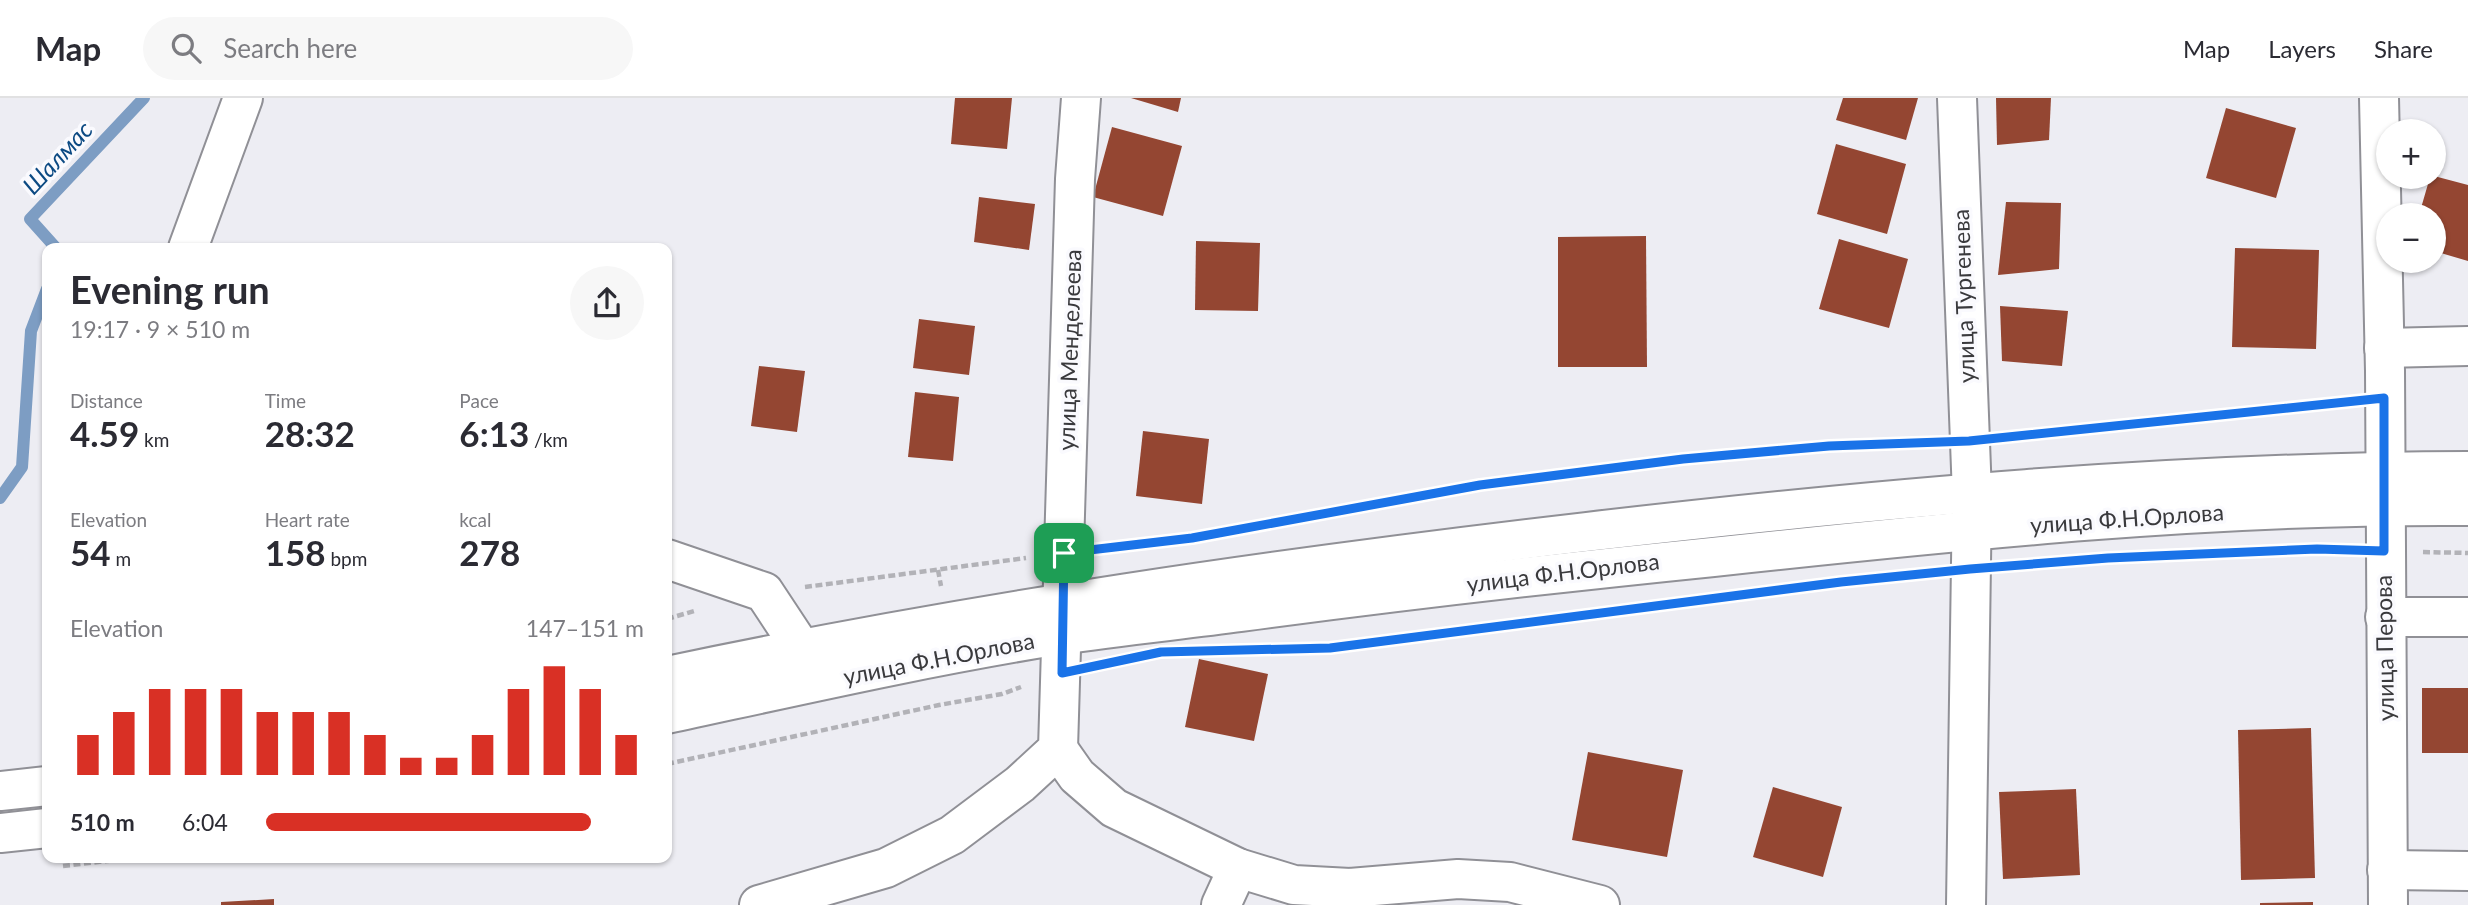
<!DOCTYPE html>
<html lang="en">
<head>
<meta charset="utf-8">
<style>
  :root { --surface:#fff; --page:#f7f7f7; --text:#2b2b33; --muted:#7c7c81; --line:#e1e1e2; --accent:#d93025 }
  body { margin:0; font-family:Lato,sans-serif; background:var(--page); color:var(--text); height:100vh; display:flex; flex-direction:column; font-size:26px; white-space:nowrap }
  * { box-sizing:border-box; margin:0 }
  p { font-size:23px; color:var(--muted) }
  .icon { flex:none; width:38px; height:38px; fill:none; stroke:currentColor; stroke-width:2; stroke-linecap:round; stroke-linejoin:round }
  .map { position:relative; flex:1; overflow:hidden }
  .panel { position:absolute; left:42px; top:145px; width:630px; height:620px; display:flex; flex-direction:column; background:var(--surface); border-radius:14px; box-shadow:0 2px 5px #0004 }
  .panel>* { flex:none }
  .buttons { position:absolute; left:2376px; top:21px; display:grid; gap:14px }
  .buttons a { display:grid; place-items:center; width:70px; height:70px; border-radius:50%; background:var(--surface); box-shadow:0 2px 5px #0004; font-size:35px }
  .pin { position:absolute; display:grid; place-items:center; width:60px; height:60px; color:#fff; margin:-30px; border-radius:14px; box-shadow:0 4px 10px #0006 }
  .round { display:grid; place-items:center; flex:none; width:74px; height:74px; border-radius:37px; background:var(--page) }
  .headline { display:flex; align-items:center; justify-content:space-between; height:119px; padding:0 28px }
  h1 { font-size:38px; font-weight:700; line-height:52px }
  .metrics { display:grid; grid-template-columns:repeat(3,1fr); gap:10px; height:119px; padding:7px 28px }
  .metrics div { display:grid; align-content:center }
  .metrics b { font-size:35px; font-weight:700 }
  .metrics small { font-size:19px; font-weight:400 }
  .metrics p { font-size:19px }
  .chart { height:196px; padding:14px 28px }
  .chart p { display:flex; justify-content:space-between }
  .chart svg { width:100%; height:126px; margin-top:7px; stroke:var(--accent); stroke-width:6 }
  ul { padding:0 28px; list-style:none; font-size:23px }
  li { display:grid; grid-template-columns:112px 84px 1fr; align-items:center; height:52px }
  li i { height:18px; border-radius:9px; background:var(--accent) }
  header { display:flex; align-items:center; gap:42px; box-sizing:border-box; height:98px; padding:0 35px; background:var(--surface); border-bottom:2px solid var(--line) }
  header strong { font-size:33px }
  nav { display:flex; gap:38px; margin-inline-start:auto; font-size:24px }
  .search { width:490px; height:63px; background:var(--page); display:flex; align-items:center; gap:18px; box-sizing:border-box; padding:0 24px; border-radius:38px; color:var(--muted); font-size:26px }
  .map>svg:first-child { display:block }
  .lines { fill:none; stroke-linecap:round; stroke-linejoin:round }
  .stream { stroke:#7d9dc3; stroke-width:12 }
  .building { fill:#944632 }
  .minor-casing { stroke:#909096; stroke-width:42 }
  .path { stroke:#b2b2b7; stroke-width:4.5; stroke-dasharray:7 3.5; stroke-linecap:butt }
  .minor { stroke:#fff; stroke-width:38 }
  .route-casing { stroke:#fff; stroke-width:14 }
  .route { stroke:#1a73e8; stroke-width:9 }
  .labels { text-anchor:middle; stroke-width:7; stroke-linejoin:round; paint-order:stroke }
  .street-label { font-size:23px; fill:#3a3a3d; stroke:#fafafe }
  .water-label { font-size:24px; font-style:italic; fill:#0c4a83; stroke:#fafafe }
</style>
</head>
<body>
<header>
<strong>Map</strong>
<div class="search"><svg class="icon" aria-label="search" viewBox="0 0 24 24"><circle cx="10" cy="10" r="6"/><path d="M15 15l6 6"/></svg>Search here</div>
<nav><a>Map</a><a>Layers</a><a>Share</a></nav>
</header>
<div class="map">
<svg width="2468" height="807" viewBox="0 0 2468 807">
  <rect width="100%" height="100%" fill="#ededf3"/>
  <g class="lines">
    <!-- stream -->
    <g class="stream">
      <polyline points="56,150 30,121 144,0"/>
      <polyline points="0,400 22,369 31,233 47,191"/>
    </g>
  </g>
  <!-- building -->
  <g class="building">
    <polygon points="955,0 1012,0 1007,51 951,46"/>
    <polygon points="1131,0 1181,0 1178,14"/>
    <polygon points="1843,0 1918,0 1906,42 1836,22"/>
    <polygon points="1996,0 2051,0 2049,42 1997,47"/>
    <polygon points="2226,10 2296,30 2276,100 2206,80"/>
    <polygon points="1112,29 1182,48 1163,118 1093,99"/>
    <polygon points="1836,46 1906,66 1887,136 1817,116"/>
    <polygon points="2434,78 2468,87 2468,163 2434,153 2434,117 2419,117 2430,79"/>
    <polygon points="979,99 1035,106 1029,152 974,144"/>
    <polygon points="2006,104 2061,105 2059,171 1998,177"/>
    <polygon points="1646,138 1647,269 1558,269 1558,139"/>
    <polygon points="1839,141 1908,161 1889,230 1819,211"/>
    <polygon points="1196,143 1260,145 1258,213 1195,212"/>
    <polygon points="2235,150 2319,152 2316,251 2232,249"/>
    <polygon points="2000,208 2068,213 2062,268 2002,263"/>
    <polygon points="919,221 975,228 969,277 913,270"/>
    <polygon points="759,268 805,273 797,334 751,328"/>
    <polygon points="915,294 959,299 953,363 908,359"/>
    <polygon points="1143,333 1209,341 1202,406 1136,398"/>
    <polygon points="1199,561 1268,576 1254,643 1185,629"/>
    <rect x="2422" y="590" width="46" height="65"/>
    <polygon points="2311,630 2315,780 2241,782 2238,632"/>
    <polygon points="1588,654 1683,672 1667,759 1572,742"/>
    <polygon points="1773,689 1842,709 1823,779 1753,759"/>
    <polygon points="2076,691 2080,777 2003,781 1999,694"/>
    <polygon points="274,801 274,807 221,807 221,804"/>
    <polygon points="2313,804 2313,807 2260,807 2260,805"/>
  </g>
  <g class="lines">
    <!-- minor casing -->
    <g class="minor-casing">
      <g id="minor">
        <polyline points="1957,0 1972,397 1966,807"/>
        <polyline points="2379,0 2385,273 2388,807"/>
        <polyline points="188,150 243,0"/>
        <polyline points="2384,250 2468,248"/>
        <polyline points="667,461 764,494 801,550"/>
        <polyline points="2385,519 2468,519"/>
        <path d="M 667,578 C 971,514 1277,470 1586,434 C 1878,400 2173,374 2468,373"/>
        <path d="M 667,616 C 797,588 928,558 1060,537 C 1120,528 1181,522 1241,514 C 1398,493 1555,475 1713,459 C 1964,432 2215,406 2468,408"/>
        <polyline points="1058,651 1077,678 1114,710 1238,770 1294,787 1350,790 1458,781 1510,784 1600,807"/>
        <polyline points="0,693 47,688"/>
        <polyline points="0,735 47,730"/>
        <polyline points="2387,772 2468,773"/>
        <polyline points="759,807 886,770 952,737 1020,686 1058,651 1075,81 1081,0"/>
        <polyline points="1221,807 1238,770"/>
      </g>
    </g>
    <!-- path -->
    <g class="path">
      <polyline points="2009,339 2349,304"/>
      <polyline points="1104,451 1192,440 1480,387 1683,361 1829,348 1931,345"/>
      <polyline points="2423,454 2468,455"/>
      <polyline points="938,472 941,488"/>
      <polyline points="805,489 1026,460"/>
      <polyline points="667,521 694,513"/>
      <polyline points="1284,550 1330,550 1682,505"/>
      <polyline points="667,666 939,607 1002,596 1021,589"/>
      <polyline points="63,768 133,760"/>
    </g>
    <!-- minor -->
    <use href="#minor" class="minor"/>
  </g>
  <g class="lines">
    <!-- route casing -->
    <g class="route-casing">
      <polygon id="route" points="2384,300 2384,453 2317,451 2108,460 1970,471 1841,484 1330,550 1161,554 1062,575 1064,455 1192,440 1480,387 1683,361 1829,348 1969,343"/>
    </g>
    <!-- route -->
    <use href="#route" class="route"/>
  </g>
  <g class="labels">
    <!-- street labels -->
    <g class="street-label">
      <text transform="translate(1964 198) rotate(-92)" y="8">улица Тургенева</text>
      <text transform="translate(1070 252) rotate(-88)" y="8">улица Менделеева</text>
      <text transform="translate(2127 421) rotate(-4)" y="8">улица Ф.Н.Орлова</text>
      <text transform="translate(1563 475) rotate(-7)" y="8">улица Ф.Н.Орлова</text>
      <text transform="translate(2385 550) rotate(-91)" y="8">улица Перова</text>
      <text transform="translate(939 561) rotate(-11)" y="8">улица Ф.Н.Орлова</text>
    </g>
    <!-- water labels -->
    <g class="water-label">
      <text transform="translate(58 60) rotate(-47)" y="8">Шалмас</text>
    </g>
  </g>
</svg>
<div class="buttons">
<a>+</a>
<a>−</a>
</div>
<div class="pin" style="left:1064px;top:455px;background:#1e9e55"><svg class="icon" aria-label="arrive" viewBox="0 0 24 24"><path d="M6 21V4h12l-3 4 3 4H6"/></svg></div>
<section class="panel">
<div class="headline"><div><h1>Evening run</h1><p>19:17 · 9 × 510 m</p></div><a class="round"><svg class="icon" aria-label="share" viewBox="0 0 24 24"><path d="M12 15V3M7 8l5-5 5 5M5 13v7h14v-7"/></svg></a></div>
<div class="metrics">
<div><p>Distance</p><b>4.59<small> km</small></b></div>
<div><p>Time</p><b>28:32</b></div>
<div><p>Pace</p><b>6:13<small> /km</small></b></div>
</div>
<div class="metrics">
<div><p>Elevation</p><b>54<small> m</small></b></div>
<div><p>Heart rate</p><b>158<small> bpm</small></b></div>
<div><p>kcal</p><b>278</b></div>
</div>
<div class="chart"><p><span>Elevation</span>147–151 m</p>
<svg viewBox="0 0 160 44" preserveAspectRatio="none"><path d="M5 44V30M15 44V22M25 44V14M35 44V14M45 44V14M55 44V22M65 44V22M75 44V22M85 44V30M95 44V38M105 44V38M115 44V30M125 44V14M135 44V6M145 44V14M155 44V30"/></svg>
</div>
<ul>
<li><b>510 m</b>6:04<i style="width:86%"></i></li>
</ul>
</section>
</div>
</body>
</html>
